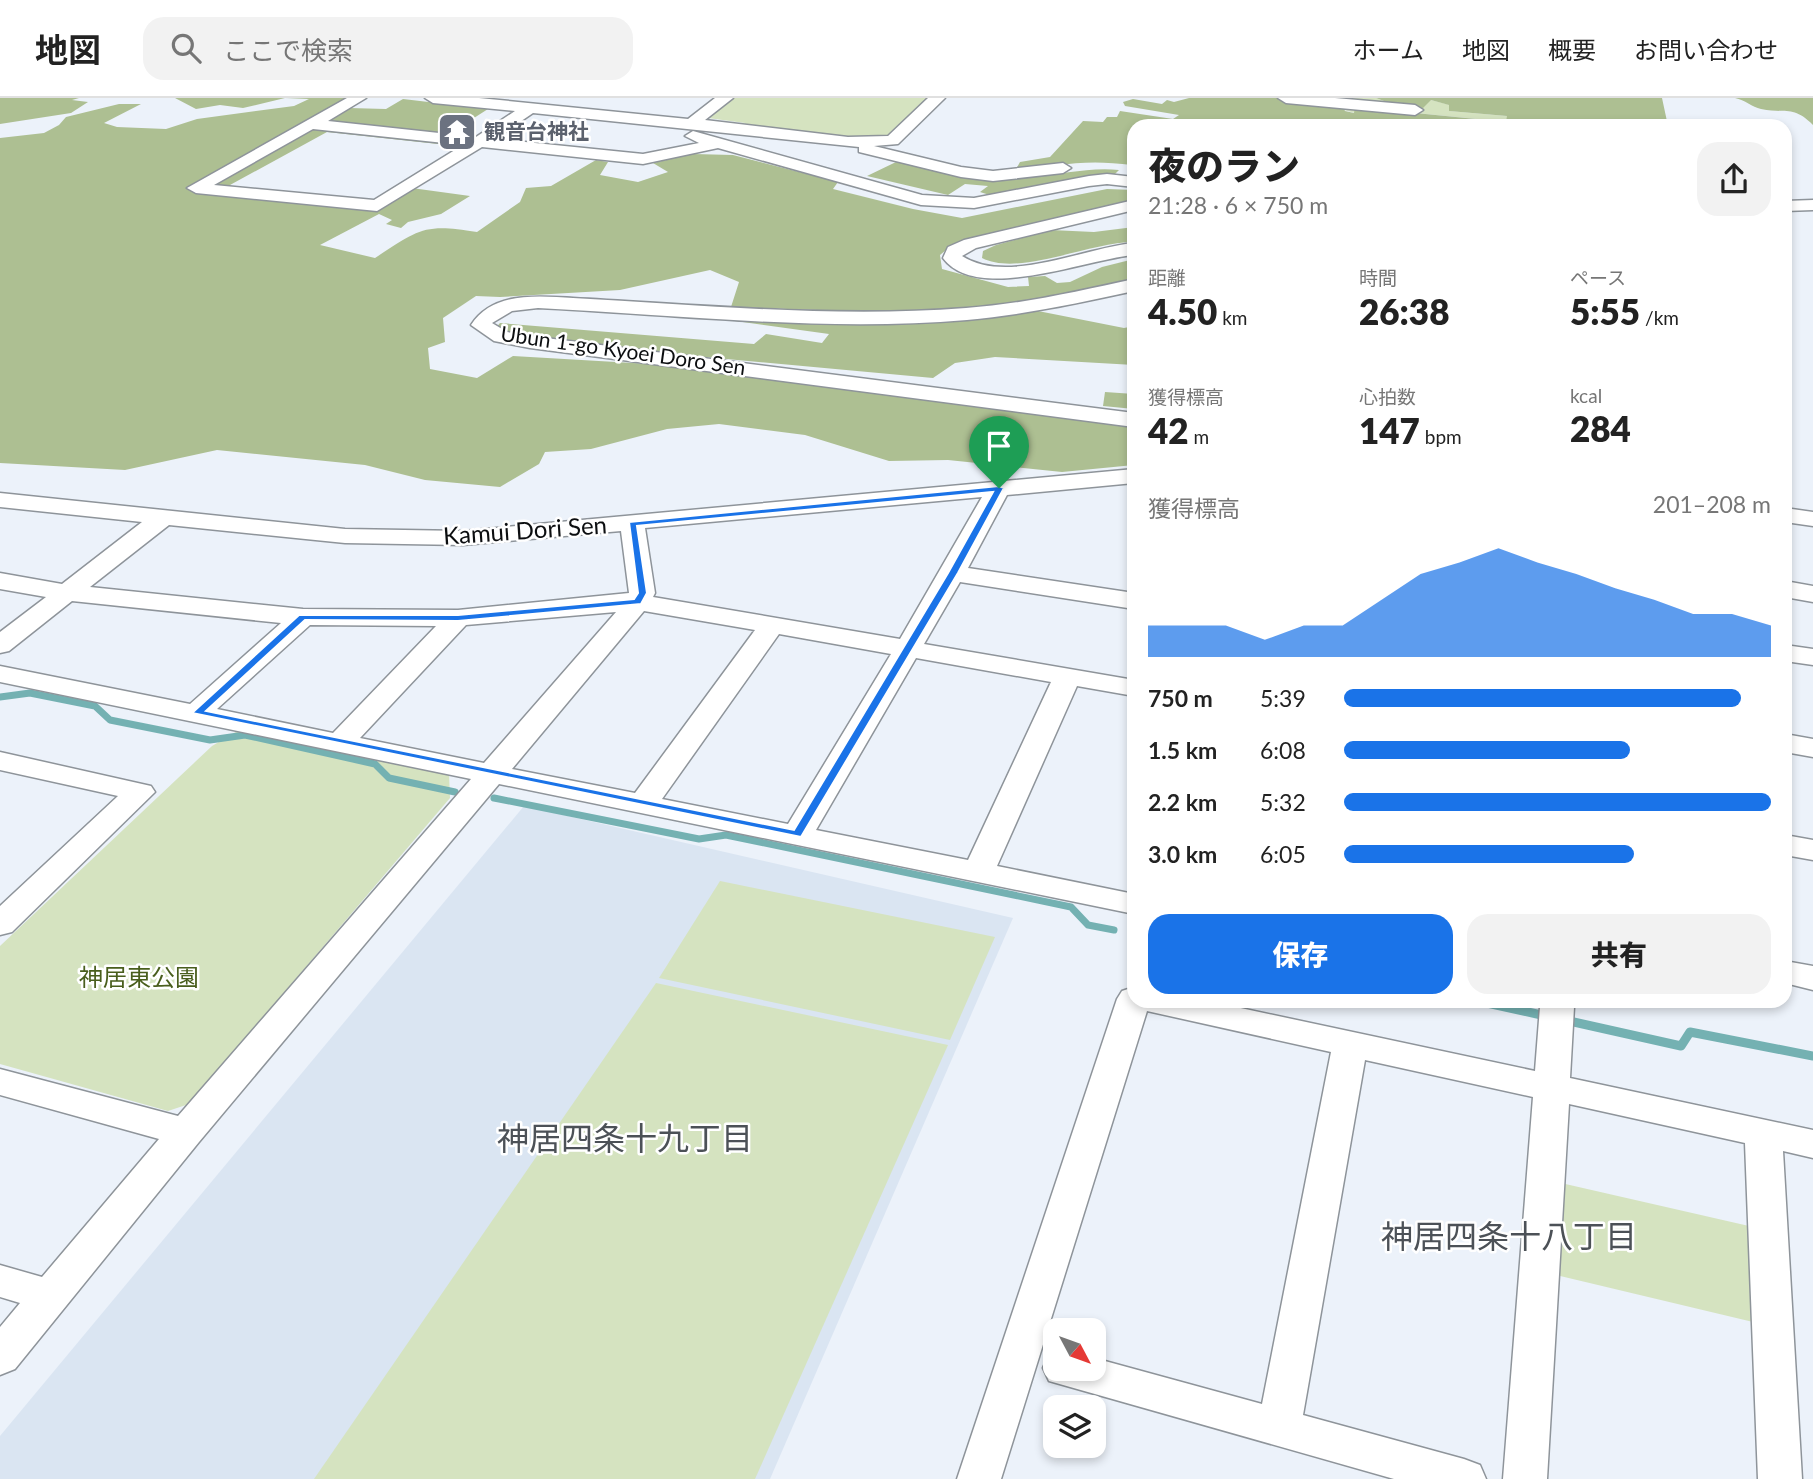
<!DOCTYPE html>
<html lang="ja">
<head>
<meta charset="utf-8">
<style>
  :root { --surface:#fff; --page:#f2f2f2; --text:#222; --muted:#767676; --line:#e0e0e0; --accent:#1a73e8 }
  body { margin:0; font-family:Lato,"Noto Sans JP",sans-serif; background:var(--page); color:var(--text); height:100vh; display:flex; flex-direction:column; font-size:26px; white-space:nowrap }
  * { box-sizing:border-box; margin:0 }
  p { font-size:23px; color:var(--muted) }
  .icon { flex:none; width:38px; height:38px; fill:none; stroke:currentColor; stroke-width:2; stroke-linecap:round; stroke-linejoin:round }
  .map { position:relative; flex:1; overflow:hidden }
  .sheet { position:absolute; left:1127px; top:21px; width:665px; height:889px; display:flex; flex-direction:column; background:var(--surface); border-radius:21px; box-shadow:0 4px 10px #0003 }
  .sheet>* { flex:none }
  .needle { width:46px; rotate:131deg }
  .controls { position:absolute; left:1043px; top:1220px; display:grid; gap:14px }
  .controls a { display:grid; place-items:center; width:63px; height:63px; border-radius:14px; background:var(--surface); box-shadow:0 4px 10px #0003; font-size:35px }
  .pin { position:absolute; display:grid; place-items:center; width:60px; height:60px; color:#fff; margin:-72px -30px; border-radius:50% 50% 50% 0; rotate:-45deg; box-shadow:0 0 7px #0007 }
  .pin .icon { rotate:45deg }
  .round { display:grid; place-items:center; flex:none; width:74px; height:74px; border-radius:21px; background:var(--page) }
  .head { display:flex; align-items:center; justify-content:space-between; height:119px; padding:0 21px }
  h1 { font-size:38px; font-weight:800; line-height:52px }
  .metrics { display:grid; grid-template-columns:repeat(3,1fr); gap:10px; height:119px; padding:7px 21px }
  .metrics div { display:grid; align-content:center }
  .metrics b { font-size:35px; font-weight:800 }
  .metrics small { font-size:19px; font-weight:400 }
  .metrics p { font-size:19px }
  .chart { height:196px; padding:14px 21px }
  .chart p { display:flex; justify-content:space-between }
  .chart svg { width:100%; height:126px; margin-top:7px; fill:var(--accent); opacity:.7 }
  .cta { display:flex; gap:14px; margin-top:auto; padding:14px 21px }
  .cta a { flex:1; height:80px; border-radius:21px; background:var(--accent); color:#fff; font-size:28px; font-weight:800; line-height:80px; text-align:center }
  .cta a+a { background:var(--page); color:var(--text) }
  ul { padding:0 21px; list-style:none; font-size:23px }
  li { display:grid; grid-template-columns:112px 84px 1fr; align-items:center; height:52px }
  li i { height:18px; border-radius:9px; background:var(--accent) }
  header { display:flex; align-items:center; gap:42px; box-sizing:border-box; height:98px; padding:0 35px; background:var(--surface); border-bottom:2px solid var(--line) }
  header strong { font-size:33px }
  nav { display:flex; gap:38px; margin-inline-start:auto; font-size:24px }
  .search { width:490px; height:63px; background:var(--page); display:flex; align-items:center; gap:18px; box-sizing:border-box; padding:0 24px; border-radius:21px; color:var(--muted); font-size:26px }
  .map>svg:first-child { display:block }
  .built { fill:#dae5f2 }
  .green { fill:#d5e3c0 }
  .forest { fill:#adbf92 }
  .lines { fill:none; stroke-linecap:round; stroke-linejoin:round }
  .stream-far1 { stroke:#74b1b2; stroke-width:7 }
  .stream { stroke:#74b1b2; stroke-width:9 }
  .minor-casing { stroke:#8e949a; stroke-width:3 }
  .minor { fill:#fff; fill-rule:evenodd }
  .route { fill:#1a73e8; stroke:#fff; stroke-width:2; fill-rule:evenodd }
  .labels { text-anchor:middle; stroke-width:5; stroke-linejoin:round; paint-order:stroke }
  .far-worship-label { font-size:21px; font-weight:bold; fill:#5b616d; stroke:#fff; text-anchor:start }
  .far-street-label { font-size:21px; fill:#0c0e10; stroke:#fff }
  .street-label { font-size:24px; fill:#0c0e10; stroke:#fff }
  .park-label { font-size:24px; fill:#495e1d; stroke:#fff }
  .near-neighbourhood-label { font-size:32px; fill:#4c5157; stroke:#fff }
</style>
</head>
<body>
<header>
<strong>地図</strong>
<div class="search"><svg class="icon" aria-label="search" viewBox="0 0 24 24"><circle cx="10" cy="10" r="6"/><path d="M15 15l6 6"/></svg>ここで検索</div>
<nav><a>ホーム</a><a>地図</a><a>概要</a><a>お問い合わせ</a></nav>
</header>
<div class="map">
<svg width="1813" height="1381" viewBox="0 0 1813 1381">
  <rect width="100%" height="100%" fill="#ecf2fa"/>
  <!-- built -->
  <polygon class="built" points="524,708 1013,820 770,1381 0,1381 0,1338"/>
  <!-- green -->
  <g class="green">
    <polygon points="733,0 931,0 888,42 848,42 742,29 745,25 708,20"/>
    <polygon points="1300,0 1376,0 1392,6 1431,2 1450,7 1449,13 1507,18 1507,24 1355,9 1355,15"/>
    <polygon points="239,632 449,676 450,700 189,1006 168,1013 0,966 0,848 212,648"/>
    <polygon points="720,783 995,839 950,942 659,880"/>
    <polygon points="656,885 948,947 755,1381 314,1381"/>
    <polygon points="1561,1085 1749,1128 1753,1224 1556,1177"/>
  </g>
  <!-- forest -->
  <g class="forest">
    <polygon points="0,0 79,0 72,2 88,4 71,15 0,26"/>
    <path d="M 175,0 L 368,0 L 349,10 L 386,11 L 403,1 L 488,11 L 463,27 L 455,27 L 437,36 L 438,46 L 327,34 L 230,87 L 233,96 L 361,110 L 397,88 L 470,98 L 441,116 L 408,124 L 401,130 L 386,126 L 392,122 L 379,116 L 320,147 L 375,160 C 419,131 424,125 477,134 L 520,104 L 526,90 L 551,88 L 596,62 L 608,64 L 600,77 L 638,84 L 668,74 L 653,65 L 693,56 L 733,57 L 838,84 L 833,91 L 913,111 L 962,120 L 1107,91 L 1134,92 L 1134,100 L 1117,107 L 952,147 L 940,157 L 942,171 L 1008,189 L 1029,188 L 1028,179 L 1045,178 L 1057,185 L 1070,184 L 1102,169 L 1134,161 L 1134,182 C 1093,192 1051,202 1008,207 C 917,218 823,212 731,209 L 739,184 L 710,172 L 620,192 L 500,199 L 476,198 L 443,220 L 445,244 L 428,250 L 430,271 L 477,280 L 513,258 L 650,266 L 1134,329 L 1134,367 L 1062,374 L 948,362 L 889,363 L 805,337 L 719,326 L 667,331 L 591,351 L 545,354 L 539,366 L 500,389 L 425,382 L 365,367 L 217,352 L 125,372 L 0,365 L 0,40 L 44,35 L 59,27 L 66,19 L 119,6 L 141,6 L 104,25 L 117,29 L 166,31 L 197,21 L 294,8 L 309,1 L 285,0 L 243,10 L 220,7 L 196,11 Z"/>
    <path d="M 1189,0 L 1300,0 L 1343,9 L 1345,13 L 1354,15 L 1355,9 L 1506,24 L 1507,18 L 1449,13 L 1449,7 L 1431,2 L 1423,10 L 1392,6 L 1376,0 L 1662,0 L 1668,28 L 1134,28 L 1132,67 C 1088,61 1057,66 1014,75 L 1020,64 L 1050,59 L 1083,23 L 1103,24 L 1107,19 L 1117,19 L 1120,13 L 1173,21 L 1179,17 L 1125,8 L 1123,4 L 1133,1 L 1162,6 L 1167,2 L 1174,4 Z"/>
    <path d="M 1735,0 L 1813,0 L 1813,27 C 1793,7 1786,16 1761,11 C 1752,9 1745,2 1735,0 Z"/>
    <path d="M 896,64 C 941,73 986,80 1032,78 C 1062,77 1088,69 1119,72 L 1114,77 L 1090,78 L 996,99 L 980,94 L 988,88 L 965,86 L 948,97 L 867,78 Z"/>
    <path d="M 1134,129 L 1134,144 C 1089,144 1019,179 982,160 L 983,153 L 996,147 L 1051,132 L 1094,134 Z"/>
    <polygon points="1038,213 1124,230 1134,228 1134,267 995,259 955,265 933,280 488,239 500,225 754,246 766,236 822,245 829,236 721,221 911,225"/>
    <polygon points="1105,294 1134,296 1134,311 1103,308"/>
  </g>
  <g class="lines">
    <!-- stream-far1 -->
    <g class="stream-far1">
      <polyline points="0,599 30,595 95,608 110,622 210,642 245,637 375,666 389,680 455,694"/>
      <polyline points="494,700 699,741 726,737 1071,809 1088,827 1114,832"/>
    </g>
    <!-- stream -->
    <g class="stream">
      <polyline points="1478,903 1546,918"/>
      <polyline points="1565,922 1681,948 1690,934 1813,958"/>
    </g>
    <!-- minor casing -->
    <g class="minor-casing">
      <g id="minor">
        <path d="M 347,0 L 366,0 L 328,23 L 476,39 L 515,13 L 433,5 L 425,0 L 479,0 L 688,21 L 715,0 L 733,0 L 705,22 L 848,39 L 888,38 L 928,0 L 945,0 L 898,46 L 874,48 L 961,69 L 993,73 L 1063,65 L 1071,70 L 1063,75 L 993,83 L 961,79 L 859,54 L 859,49 L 533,15 L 495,41 L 643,56 L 699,45 L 685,38 L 693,33 L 922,97 L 974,100 L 1089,78 L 1107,76 L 1134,79 L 1134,89 L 1107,86 L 1089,88 L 974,110 L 921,107 L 718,50 L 643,66 L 482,49 L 377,113 L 196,95 L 187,90 ZM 313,31 L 463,47 L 374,102 L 214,87 Z"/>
        <polygon points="1278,0 1335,0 1415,7 1423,12 1415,17 1286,5"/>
        <path d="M 1134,102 L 1134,112 L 976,150 L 962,158 C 1007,187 1083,150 1134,145 L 1134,157 C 1086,161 977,206 943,160 L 948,149 L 964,142 Z"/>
        <polygon points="1813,102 1813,112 1785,113 1785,103"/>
        <path d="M 1134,181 L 1134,193 C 1079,205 1023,217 967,222 C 824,234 681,217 538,210 L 512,213 L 492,225 L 507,234 L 530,238 L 1134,315 L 1134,329 L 530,250 L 494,243 L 471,227 C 493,193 538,198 573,200 C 704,207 835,220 966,210 C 1023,206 1079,193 1134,181 Z"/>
        <path d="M 1134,371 L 1134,385 L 1007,397 L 968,470 L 1134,495 L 1134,511 L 960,484 L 924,546 L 1134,582 L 1134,598 L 1077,588 L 997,768 L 1134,796 L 1134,816 L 499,686 L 199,1044 L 15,1271 L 0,1277 L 0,1229 L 20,1205 L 0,1199 L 0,1167 L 42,1179 L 159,1041 L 0,997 L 0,971 L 178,1018 L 471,681 L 0,584 L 0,568 L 190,606 L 281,525 L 72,503 L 9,553 L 0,555 L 0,534 L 46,499 L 0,491 L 0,475 L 62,486 L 142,424 L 0,409 L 0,395 L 345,431 L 463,433 ZM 982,399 L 900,541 L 653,499 L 655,495 L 645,430 ZM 169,427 L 345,445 L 463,447 L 621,433 L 629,495 L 458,512 L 303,511 L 90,489 ZM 644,513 L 755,532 L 635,695 L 512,671 ZM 616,514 L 484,665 L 360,640 L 466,527 ZM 310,527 L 436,528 L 333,635 L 217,611 ZM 779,536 L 891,556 L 788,726 L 662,701 ZM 916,560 L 1051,584 L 968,762 L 816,732 Z"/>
        <polygon points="1785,410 1813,414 1813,428 1785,424"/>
        <polygon points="1785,483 1813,488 1813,504 1785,499"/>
        <polygon points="1785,547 1813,551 1813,567 1785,563"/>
        <polygon points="1785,636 1813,641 1813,659 1785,654"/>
        <polygon points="0,654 151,688 155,694 12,834 0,837 0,808 118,698 0,672"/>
        <polygon points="1785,737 1813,742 1813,762 1785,757"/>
        <polygon points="1785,863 1813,868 1813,892 1785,885"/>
        <polygon points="1134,889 1134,903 1208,903 1535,973 1540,909 1543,903 1571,903 1574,909 1570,980 1813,1032 1813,1060 1783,1053 1802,1381 1758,1381 1745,1045 1569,1006 1547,1381 1503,1381 1533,999 1365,962 1303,1317 1464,1361 1480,1367 1486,1381 1394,1381 1049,1283 1043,1270 1049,1257 1055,1255 1055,1270 1094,1270 1094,1260 1262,1306 1331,954 1147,913 1001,1381 957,1381 1117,901 1122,893"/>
      </g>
    </g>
    <!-- minor -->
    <use href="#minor" class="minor"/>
  </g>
  <!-- route -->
  <path class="route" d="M 999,388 L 1004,390 L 958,475 L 801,739 L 192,615 L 299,517 L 458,517 L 634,501 L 638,495 L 629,424 ZM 993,394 L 948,475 L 794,732 L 206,613 L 305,522 L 458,523 L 641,506 L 647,495 L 637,428 Z"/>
  <!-- icons -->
  <defs>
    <g id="temple-square" transform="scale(2.0125)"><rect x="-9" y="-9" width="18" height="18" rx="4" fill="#6b7280" stroke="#fff"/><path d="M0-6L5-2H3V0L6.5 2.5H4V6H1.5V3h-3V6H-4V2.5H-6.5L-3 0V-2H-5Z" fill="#fff"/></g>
  </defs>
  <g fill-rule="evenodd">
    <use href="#temple-square" x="457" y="34"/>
  </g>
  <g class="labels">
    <!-- far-worship labels -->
    <g class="far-worship-label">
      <text x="484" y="41">観音台神社</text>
    </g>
    <!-- far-street labels -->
    <g class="far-street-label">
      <text transform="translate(623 253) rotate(8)" y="7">Ubun 1-go Kyoei Doro Sen</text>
    </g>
    <!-- street labels -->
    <g class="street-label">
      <text transform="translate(525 433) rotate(-4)" y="8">Kamui Dori Sen</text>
    </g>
    <!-- park labels -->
    <g class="park-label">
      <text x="139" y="888">神居東公園</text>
    </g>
    <!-- near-neighbourhood labels -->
    <g class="near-neighbourhood-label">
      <text x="625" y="1052">神居四条十九丁目</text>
      <text x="1509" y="1150">神居四条十八丁目</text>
    </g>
  </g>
</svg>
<div class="controls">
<a><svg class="needle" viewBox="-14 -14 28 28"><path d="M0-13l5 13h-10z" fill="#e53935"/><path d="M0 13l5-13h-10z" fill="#767676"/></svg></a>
<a><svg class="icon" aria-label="layers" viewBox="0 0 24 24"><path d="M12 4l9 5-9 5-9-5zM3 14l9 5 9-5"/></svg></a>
</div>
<div class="pin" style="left:999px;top:390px;background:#1e9e55"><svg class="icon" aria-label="arrive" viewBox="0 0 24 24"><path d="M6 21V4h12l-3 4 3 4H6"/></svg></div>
<section class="sheet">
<div class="head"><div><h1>夜のラン</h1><p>21:28 · 6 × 750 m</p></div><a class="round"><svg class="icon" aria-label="share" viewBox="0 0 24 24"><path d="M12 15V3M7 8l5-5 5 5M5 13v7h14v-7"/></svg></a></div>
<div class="metrics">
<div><p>距離</p><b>4.50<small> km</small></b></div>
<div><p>時間</p><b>26:38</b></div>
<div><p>ペース</p><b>5:55<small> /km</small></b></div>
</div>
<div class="metrics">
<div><p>獲得標高</p><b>42<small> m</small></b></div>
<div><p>心拍数</p><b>147<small> bpm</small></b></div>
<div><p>kcal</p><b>284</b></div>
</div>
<div class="chart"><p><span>獲得標高</span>201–208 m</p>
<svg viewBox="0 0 160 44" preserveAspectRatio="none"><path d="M0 44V33L10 33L20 33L30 38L40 33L50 33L60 24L70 15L80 11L90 6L100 11L110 15L120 20L130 24L140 29L150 29L160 33V44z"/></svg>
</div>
<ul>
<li><b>750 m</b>5:39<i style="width:93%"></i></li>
<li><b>1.5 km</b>6:08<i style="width:67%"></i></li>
<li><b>2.2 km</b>5:32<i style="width:100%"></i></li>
<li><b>3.0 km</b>6:05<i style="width:68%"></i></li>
</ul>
<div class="cta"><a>保存</a><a>共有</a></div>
</section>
</div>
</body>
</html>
